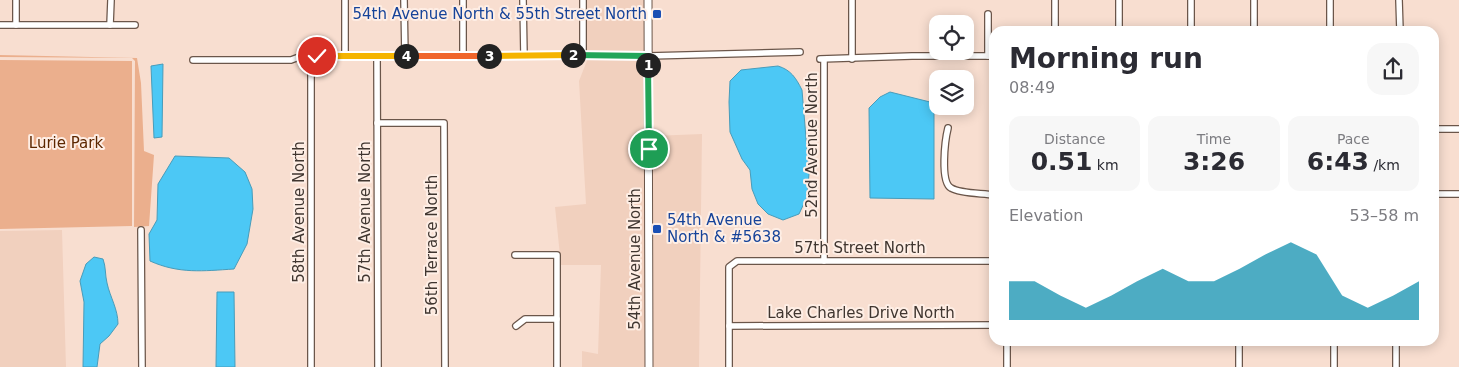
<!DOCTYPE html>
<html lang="en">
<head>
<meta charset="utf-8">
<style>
  :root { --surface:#fff; --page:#f7f7f7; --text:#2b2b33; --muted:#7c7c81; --accent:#0389aa }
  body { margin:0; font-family:"DejaVu Sans",sans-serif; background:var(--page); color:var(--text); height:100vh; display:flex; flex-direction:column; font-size:19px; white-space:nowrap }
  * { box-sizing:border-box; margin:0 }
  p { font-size:16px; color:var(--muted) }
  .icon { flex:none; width:28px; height:28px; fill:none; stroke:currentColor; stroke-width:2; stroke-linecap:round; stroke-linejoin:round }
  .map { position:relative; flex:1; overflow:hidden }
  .sheet { position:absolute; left:989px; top:26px; width:450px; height:320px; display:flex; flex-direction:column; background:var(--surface); border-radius:15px; box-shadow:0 2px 12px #0003 }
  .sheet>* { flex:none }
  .buttons { position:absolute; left:929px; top:15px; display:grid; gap:10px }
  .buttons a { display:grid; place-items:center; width:45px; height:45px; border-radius:10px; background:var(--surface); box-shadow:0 2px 12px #0003; font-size:25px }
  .pin { position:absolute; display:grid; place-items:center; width:42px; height:42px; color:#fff; margin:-21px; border:2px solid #fff; border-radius:50%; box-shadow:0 1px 5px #0007 }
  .km { position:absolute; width:25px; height:25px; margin:-12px; border-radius:50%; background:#222; color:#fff; font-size:14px; line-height:25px; text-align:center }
  .round { display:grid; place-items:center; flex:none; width:52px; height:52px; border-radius:15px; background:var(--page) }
  .head { display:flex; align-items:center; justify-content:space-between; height:85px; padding:0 20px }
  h1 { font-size:28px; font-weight:800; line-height:38px }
  .figures { display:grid; grid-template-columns:repeat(3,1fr); gap:8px; height:85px; padding:5px 20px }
  .figures div { display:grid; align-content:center; border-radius:12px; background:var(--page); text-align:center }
  .figures b { font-size:25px; font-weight:800 }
  .figures small { font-size:14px; font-weight:400 }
  .figures p { font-size:14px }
  .chart { height:140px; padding:10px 20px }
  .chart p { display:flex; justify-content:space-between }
  .chart svg { width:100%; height:90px; margin-top:5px; fill:var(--accent); opacity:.7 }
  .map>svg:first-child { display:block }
  .built { fill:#f1d0be }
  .green { fill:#ebaf8d }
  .water { fill:#4cc8f5; stroke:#489cba }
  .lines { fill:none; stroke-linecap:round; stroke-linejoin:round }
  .minor-casing { stroke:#6b564a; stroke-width:8 }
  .major-casing { stroke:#6b564a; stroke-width:9 }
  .minor { stroke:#fff; stroke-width:5.5 }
  .major { stroke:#fff; stroke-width:7 }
  .split-1-casing { stroke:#fff; stroke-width:10 }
  .split-2-casing { stroke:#fff; stroke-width:10 }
  .split-3-casing { stroke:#fff; stroke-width:10 }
  .split-4-casing { stroke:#fff; stroke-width:10 }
  .split-5-casing { stroke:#fff; stroke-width:10 }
  .split-1 { stroke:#22a559; stroke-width:6 }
  .split-2 { stroke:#22a559; stroke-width:6 }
  .split-3 { stroke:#f5b400; stroke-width:6 }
  .split-4 { stroke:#f0652b; stroke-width:6 }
  .split-5 { stroke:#f5b400; stroke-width:6 }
  .transit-dot { fill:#1a4fb4; stroke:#feeee5; stroke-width:2 }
  .labels { text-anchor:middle; stroke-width:4; stroke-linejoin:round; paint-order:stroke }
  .transit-label { font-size:15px; fill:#164399; stroke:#feeee5; text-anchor:end }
  .park-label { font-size:15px; fill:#5d2700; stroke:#feeee5 }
  .street-label { font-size:15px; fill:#403630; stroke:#feeee5 }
</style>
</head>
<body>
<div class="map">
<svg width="1459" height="367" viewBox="0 0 1459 367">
  <rect width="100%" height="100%" fill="#f8ded0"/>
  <!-- built -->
  <g class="built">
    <rect x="587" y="0" width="58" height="53"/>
    <polygon points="588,58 645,59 646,367 582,367 582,351 598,354 601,265 561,265 555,207 586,204 579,81"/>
    <polygon points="702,134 699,367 653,367 652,136"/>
    <polygon points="62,230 66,367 0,367 0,231"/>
  </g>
  <!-- green -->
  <g class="green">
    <polygon points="0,55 137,58 141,83 144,151 154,155 149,226 134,227 135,61 132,58 0,57"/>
    <polygon points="0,60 132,61 132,226 0,229"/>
  </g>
  <!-- water -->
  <g class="water">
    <polygon points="163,64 162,137 154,138 151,66"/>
    <path d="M 778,66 C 791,70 796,78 802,90 L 809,174 L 807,197 L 799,214 L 783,220 L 768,214 L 758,204 L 752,189 L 750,170 L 742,159 L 730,132 L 729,102 L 730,81 L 741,70 Z"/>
    <polygon points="890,92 934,103 934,199 870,198 869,108 880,97"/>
    <path d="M 175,156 L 229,158 L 245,172 L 252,189 L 253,209 L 247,244 L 234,269 C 203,271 179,274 150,261 L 149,234 L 157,220 L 158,184 Z"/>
    <path d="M 94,257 L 103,259 C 106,267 105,275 107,283 C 110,297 118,309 118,324 L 109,336 L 100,344 L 97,367 L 83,367 L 84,302 L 80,281 L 86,264 Z"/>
    <polygon points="217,292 234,292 235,367 216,367"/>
  </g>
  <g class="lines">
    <!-- minor casing -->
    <g class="minor-casing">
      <g id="minor">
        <polyline points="345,0 345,56"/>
        <polyline points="404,0 405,56"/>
        <polyline points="463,0 463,55"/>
        <polyline points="523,0 524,56"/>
        <polyline points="583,0 583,55"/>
        <polyline points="852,0 852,59"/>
        <polyline points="1191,0 1191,31"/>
        <polyline points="1254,0 1254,31"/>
        <polyline points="1330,0 1330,31"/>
        <polyline points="1399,0 1400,31"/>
        <polyline points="0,25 135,25"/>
        <polyline points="16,25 16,0"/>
        <polyline points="110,25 111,0"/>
        <polyline points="1055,31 1055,0"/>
        <polyline points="1119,31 1119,0"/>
        <polyline points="988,56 988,14"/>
        <polyline points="377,57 378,367"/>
        <polyline points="311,58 311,367"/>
        <polyline points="820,59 912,56 994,56"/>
        <polyline points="193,60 291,60 299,57 345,56 648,56 800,52"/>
        <polyline points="377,123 444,123 445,367"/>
        <path d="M 948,128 C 945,140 940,182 951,188 C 961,194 982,193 994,195"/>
        <polyline points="1434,129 1459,129"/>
        <polyline points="1434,194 1459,194"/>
        <polyline points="141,230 142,367"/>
        <polyline points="515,255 557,255 557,367"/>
        <polyline points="824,261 824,60"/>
        <polyline points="516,326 525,319 557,319"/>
        <polyline points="729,326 994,325"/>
        <polyline points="729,367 729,267 737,261 994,261"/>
        <polyline points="1007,367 1007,341"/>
        <polyline points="1239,367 1239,341"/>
        <polyline points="1334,367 1334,341"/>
        <polyline points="1396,367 1396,341"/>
      </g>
    </g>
    <!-- major casing -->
    <g class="major-casing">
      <polyline id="major" points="648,0 649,367"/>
    </g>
    <!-- minor -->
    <use href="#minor" class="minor"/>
    <!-- major -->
    <use href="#major" class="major"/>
  </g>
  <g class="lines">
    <!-- split-1 casing -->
    <g class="split-1-casing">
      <polyline id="split-1" points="648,65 649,149"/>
    </g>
    <!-- split-2 casing -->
    <g class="split-2-casing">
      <polyline id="split-2" points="573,55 648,56 648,65"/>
    </g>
    <!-- split-3 casing -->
    <g class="split-3-casing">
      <polyline id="split-3" points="489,56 573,55"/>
    </g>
    <!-- split-4 casing -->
    <g class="split-4-casing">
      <polyline id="split-4" points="406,56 489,56"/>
    </g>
    <!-- split-5 casing -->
    <g class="split-5-casing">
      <polyline id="split-5" points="317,56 406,56"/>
    </g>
    <!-- split-1 -->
    <use href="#split-1" class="split-1"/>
    <!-- split-2 -->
    <use href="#split-2" class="split-2"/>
    <!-- split-3 -->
    <use href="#split-3" class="split-3"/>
    <!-- split-4 -->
    <use href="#split-4" class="split-4"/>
    <!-- split-5 -->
    <use href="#split-5" class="split-5"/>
  </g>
  <!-- markers -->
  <g class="transit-dot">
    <rect x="652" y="9" width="10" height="10" rx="2.5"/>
    <rect x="652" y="224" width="10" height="10" rx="2.5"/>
  </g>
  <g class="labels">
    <!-- transit labels -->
    <g class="transit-label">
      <text x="647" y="19">54th Avenue North &amp; 55th Street North</text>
      <text x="667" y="225" text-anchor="start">54th Avenue<tspan x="667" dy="17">North &amp; #5638</tspan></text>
    </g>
    <!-- park labels -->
    <g class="park-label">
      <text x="66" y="148">Lurie Park</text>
    </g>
    <!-- street labels -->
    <g class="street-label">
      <text transform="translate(812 145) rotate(-90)" y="5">52nd Avenue North</text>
      <text transform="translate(299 212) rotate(-90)" y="5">58th Avenue North</text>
      <text transform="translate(365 212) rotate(-90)" y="5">57th Avenue North</text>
      <text transform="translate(432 245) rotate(-90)" y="5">56th Terrace North</text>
      <text x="860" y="253">57th Street North</text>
      <text transform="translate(635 259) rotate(-90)" y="5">54th Avenue North</text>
      <text x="861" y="318">Lake Charles Drive North</text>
    </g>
  </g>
</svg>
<div class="buttons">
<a><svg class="icon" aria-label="locate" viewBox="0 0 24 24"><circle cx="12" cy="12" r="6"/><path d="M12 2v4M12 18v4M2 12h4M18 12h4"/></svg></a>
<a><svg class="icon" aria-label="layers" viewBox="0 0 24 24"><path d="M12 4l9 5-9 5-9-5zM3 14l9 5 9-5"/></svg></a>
</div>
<div class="pin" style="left:649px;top:149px;background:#1e9e55"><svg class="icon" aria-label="arrive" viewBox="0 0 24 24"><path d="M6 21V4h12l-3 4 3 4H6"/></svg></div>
<div class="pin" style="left:317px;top:56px;background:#d93025"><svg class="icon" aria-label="check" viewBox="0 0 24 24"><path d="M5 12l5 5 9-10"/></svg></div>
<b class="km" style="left:648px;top:65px">1</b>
<b class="km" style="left:573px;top:55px">2</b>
<b class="km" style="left:489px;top:56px">3</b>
<b class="km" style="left:406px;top:56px">4</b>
<section class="sheet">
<div class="head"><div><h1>Morning run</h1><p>08:49</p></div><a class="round"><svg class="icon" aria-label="share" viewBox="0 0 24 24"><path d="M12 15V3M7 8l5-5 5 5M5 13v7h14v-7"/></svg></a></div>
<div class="figures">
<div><p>Distance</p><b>0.51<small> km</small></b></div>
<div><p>Time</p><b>3:26</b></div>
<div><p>Pace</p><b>6:43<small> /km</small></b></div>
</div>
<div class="chart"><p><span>Elevation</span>53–58 m</p>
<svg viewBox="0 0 160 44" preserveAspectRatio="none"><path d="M0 44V25L10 25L20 32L30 38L40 32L50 25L60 19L70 25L80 25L90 19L100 12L110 6L120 12L130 32L140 38L150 32L160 25V44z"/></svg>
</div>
</section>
</div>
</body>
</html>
